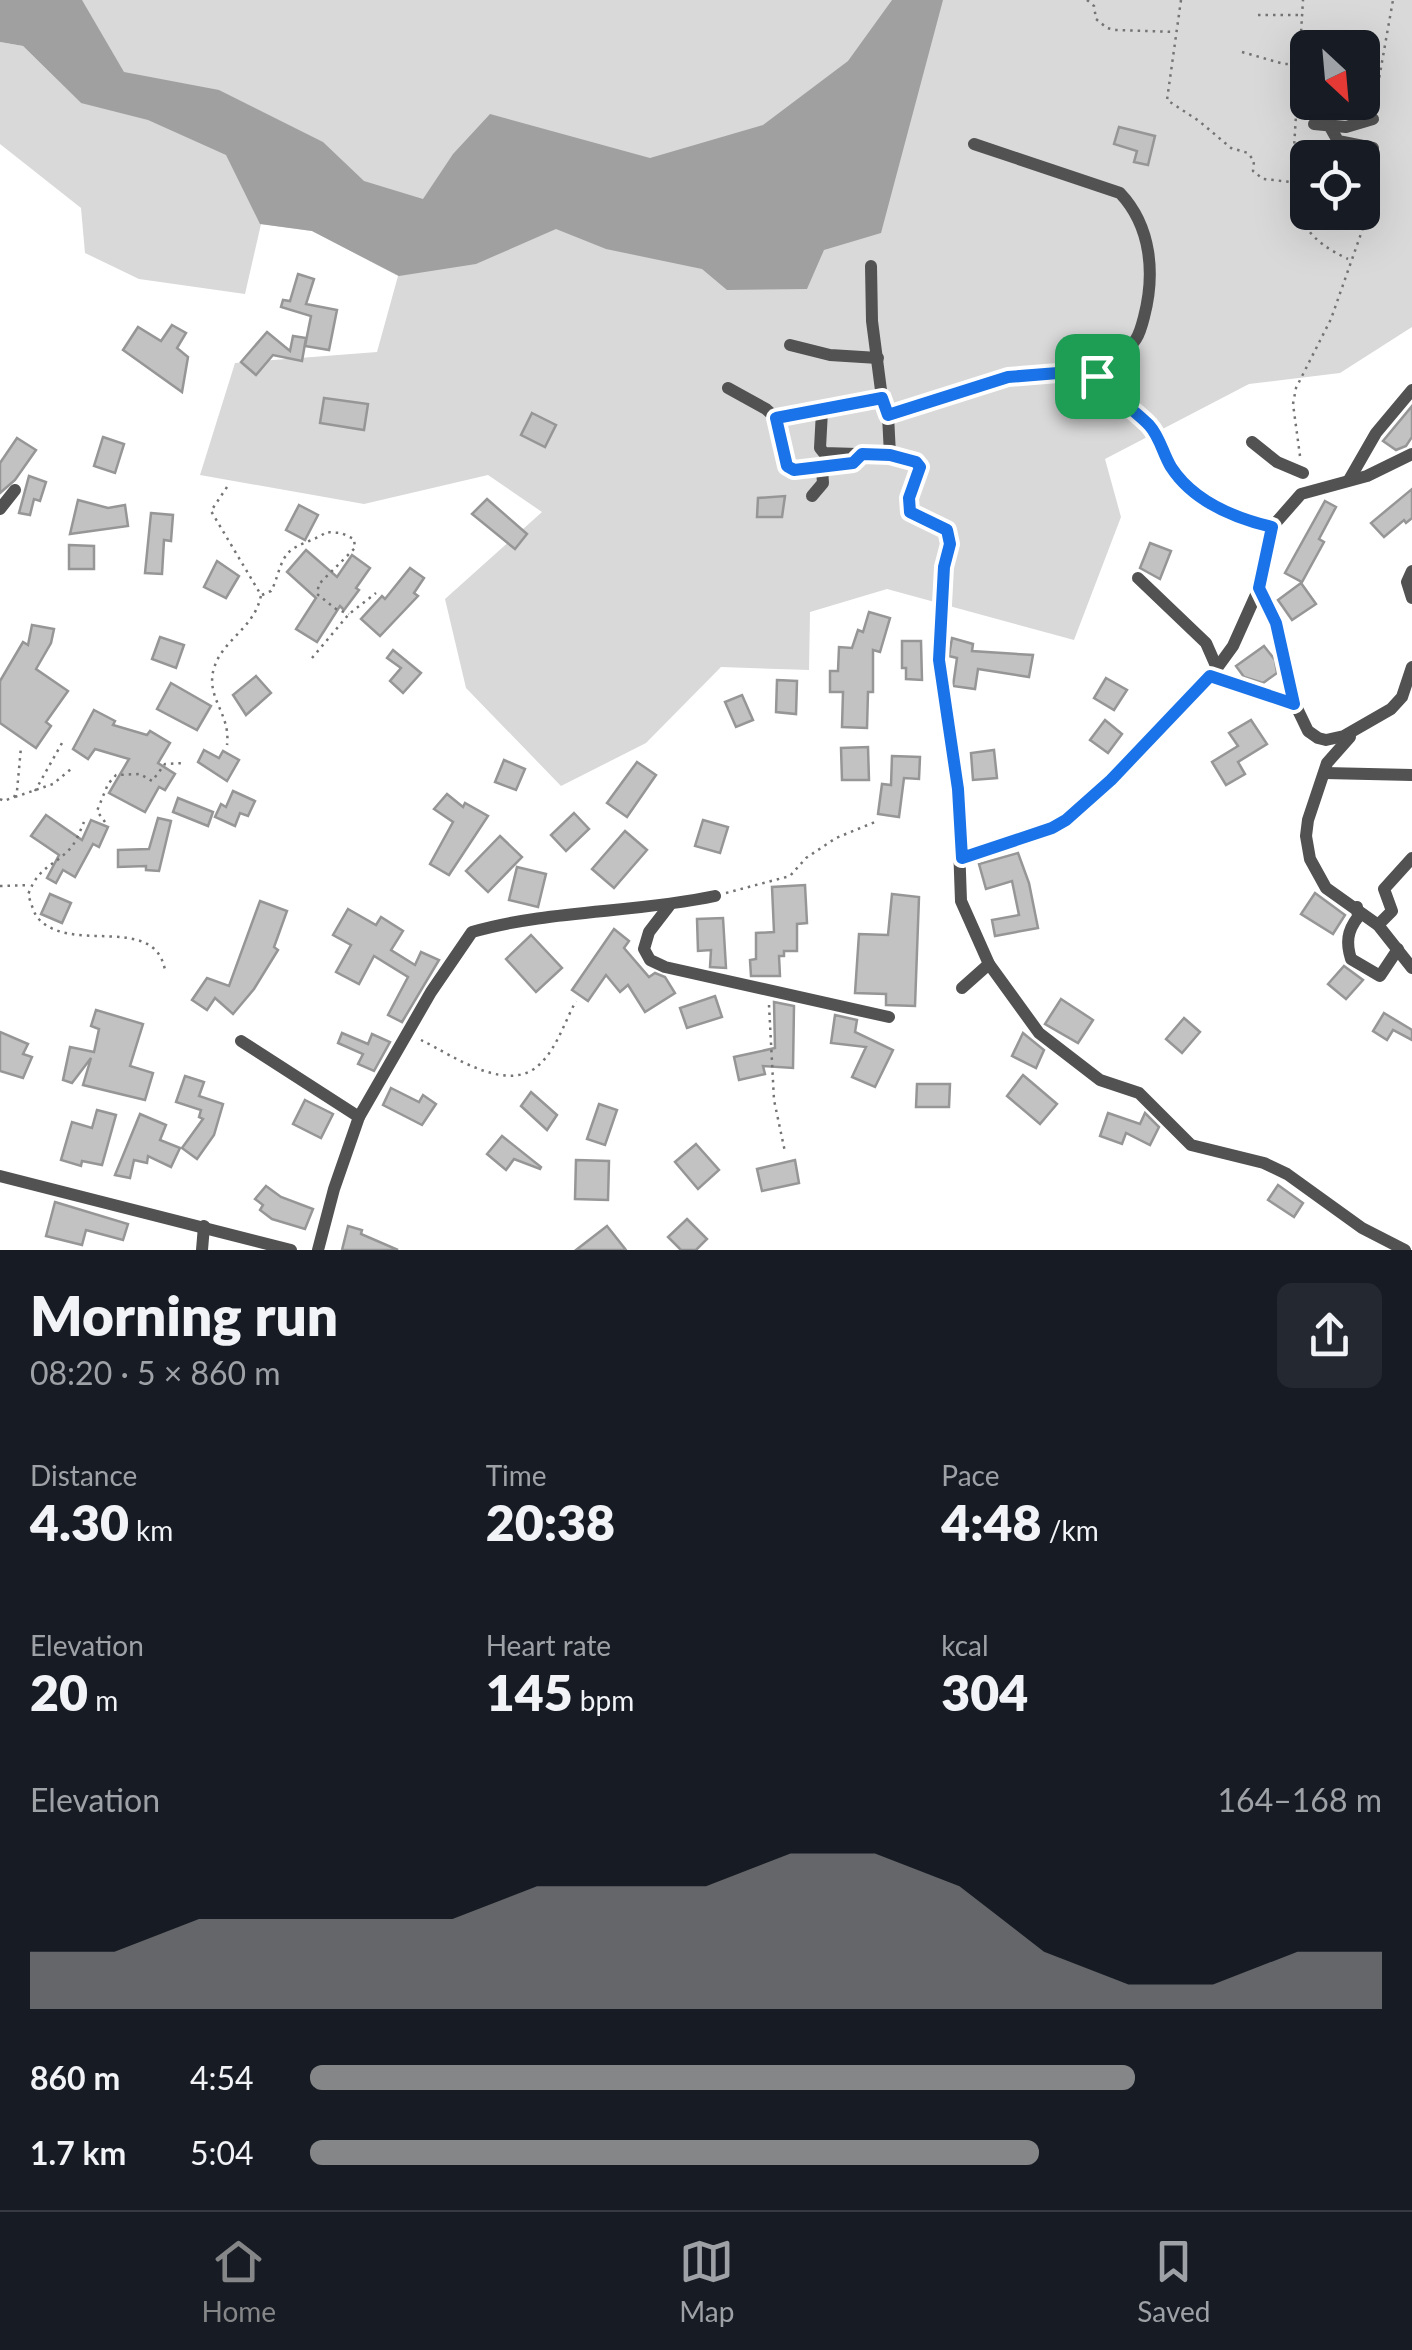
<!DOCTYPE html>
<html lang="en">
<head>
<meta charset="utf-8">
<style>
  :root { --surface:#171b24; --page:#242831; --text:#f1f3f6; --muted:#9ea1a6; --line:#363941; --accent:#858687 }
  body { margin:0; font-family:Lato,sans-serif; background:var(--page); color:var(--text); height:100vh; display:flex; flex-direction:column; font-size:38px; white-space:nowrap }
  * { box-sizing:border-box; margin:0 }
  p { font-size:32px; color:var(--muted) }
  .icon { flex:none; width:55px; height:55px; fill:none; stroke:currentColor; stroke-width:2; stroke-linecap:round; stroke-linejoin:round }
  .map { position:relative; height:1250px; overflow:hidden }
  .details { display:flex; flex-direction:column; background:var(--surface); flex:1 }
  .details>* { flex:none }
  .needle { width:65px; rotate:154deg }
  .fabs { position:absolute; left:1290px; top:30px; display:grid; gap:20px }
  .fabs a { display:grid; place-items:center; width:90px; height:90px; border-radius:15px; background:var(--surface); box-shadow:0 10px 40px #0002; font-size:50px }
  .pin { position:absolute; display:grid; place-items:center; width:85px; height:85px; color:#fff; margin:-42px; border-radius:20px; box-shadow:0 5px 15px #0006 }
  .round { display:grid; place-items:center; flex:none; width:105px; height:105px; border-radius:15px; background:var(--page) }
  .overview { display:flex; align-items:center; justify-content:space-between; height:170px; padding:0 30px }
  h1 { font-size:55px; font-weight:800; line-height:75px }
  .metrics { display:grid; grid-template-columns:repeat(3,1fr); gap:15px; height:170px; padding:10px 30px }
  .metrics div { display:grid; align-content:center }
  .metrics b { font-size:50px; font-weight:800 }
  .metrics small { font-size:28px; font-weight:400 }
  .metrics p { font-size:28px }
  .chart { height:280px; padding:20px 30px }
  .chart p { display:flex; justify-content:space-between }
  .chart svg { width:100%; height:180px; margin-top:10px; fill:var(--accent); opacity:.7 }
  ul { padding:0 30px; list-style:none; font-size:32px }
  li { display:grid; grid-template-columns:160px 120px 1fr; align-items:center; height:75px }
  li i { height:25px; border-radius:12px; background:var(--accent) }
  .dock { display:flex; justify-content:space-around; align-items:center; height:140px; border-top:2px solid var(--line); background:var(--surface); font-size:28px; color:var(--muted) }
  .dock a { display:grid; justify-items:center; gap:5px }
  .dock .on { color:var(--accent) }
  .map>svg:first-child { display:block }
  .green { fill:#d9d9d9; fill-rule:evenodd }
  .water { fill:#a0a0a0 }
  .building { fill:#c2c2c2; stroke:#969696; stroke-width:2.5 }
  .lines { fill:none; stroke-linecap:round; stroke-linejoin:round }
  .path { stroke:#747474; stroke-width:2.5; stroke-dasharray:2.5 5; stroke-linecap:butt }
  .street { stroke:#525252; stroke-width:12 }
  .route-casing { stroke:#fff; stroke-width:20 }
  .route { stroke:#1a73e8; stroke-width:12 }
</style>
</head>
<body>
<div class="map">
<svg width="1412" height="1250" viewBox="0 0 1412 1250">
  <rect width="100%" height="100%" fill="#fff"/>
  <!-- green -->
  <path class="green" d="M 82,0 L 1412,0 L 1412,327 L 1340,373 L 1249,384 L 1105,459 L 1121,517 L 1074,640 L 887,589 L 810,612 L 809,670 L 721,667 L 646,743 L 561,786 L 466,688 L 445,599 L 542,512 L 488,475 L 364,504 L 200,475 L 235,363 L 377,352 L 398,276 L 312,231 L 261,224 L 245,294 L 139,279 L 85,253 L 81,208 L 0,144 L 0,42 L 23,46 L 81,103 ZM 1308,48 L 1362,48 L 1362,102 L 1308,102 ZM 1308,158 L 1362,158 L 1362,212 L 1308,212 Z"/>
  <!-- water -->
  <polygon class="water" points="0,0 82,0 124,72 219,90 323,142 364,181 423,199 453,154 490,114 650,158 763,125 848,61 892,0 943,0 881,233 824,250 807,289 727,290 702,269 606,249 556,229 476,264 399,276 312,231 260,224 226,155 148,120 81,103 23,46 0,42"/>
  <!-- building -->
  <g class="building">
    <polygon points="1119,127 1155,136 1148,165 1134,162 1137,151 1114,144"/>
    <polygon points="298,274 314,279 306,304 337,310 329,350 305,346 311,316 281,307 283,300 290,301"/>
    <polygon points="172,325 186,333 177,348 188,357 182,392 123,350 138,327 161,341"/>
    <polygon points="267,332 290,351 293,336 306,338 302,361 273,355 256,375 241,362"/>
    <polygon points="324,398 368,404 364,430 320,423"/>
    <polygon points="1412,406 1412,437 1406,446 1396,450 1383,441"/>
    <polygon points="532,413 556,425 545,447 521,435"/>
    <polygon points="103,437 124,444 115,473 94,466"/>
    <polygon points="17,438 36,450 15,480 0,493 0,463"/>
    <polygon points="29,476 46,482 40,501 34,499 30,515 19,513"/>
    <polygon points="1412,489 1412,518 1406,523 1404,520 1384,537 1371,523"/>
    <polygon points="785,496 782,517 757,517 758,498"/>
    <polygon points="487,499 527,534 515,549 472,514"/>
    <polygon points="78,500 108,508 125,505 128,526 70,534"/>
    <polygon points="1325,501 1336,507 1319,539 1324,542 1302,582 1285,573"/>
    <polygon points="299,505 318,515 305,540 286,530"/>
    <polygon points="151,513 173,515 171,541 164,540 162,574 145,573"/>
    <polygon points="1150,543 1171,551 1160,579 1140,568"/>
    <polygon points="69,545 94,546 94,569 69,569"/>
    <polygon points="306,550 337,577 352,555 370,568 356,588 359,590 344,610 340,606 317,642 296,629 316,598 287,572"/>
    <polygon points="217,561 239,576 226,598 204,587"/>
    <polygon points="410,568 424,578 414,593 418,596 380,636 361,619 382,596 385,599"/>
    <polygon points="1301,583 1316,604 1292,620 1278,600"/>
    <polygon points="869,612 890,618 880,652 873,650 873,692 868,692 867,728 842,727 843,692 830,692 830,671 838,671 839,647 852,648 858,630 863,632"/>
    <polygon points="32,625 54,629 51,643 36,669 68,691 46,722 51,726 36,748 0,723 0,681 23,642 28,645"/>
    <polygon points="160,637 184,645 176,668 152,659"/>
    <polygon points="952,638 973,644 972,651 1033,655 1029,677 978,669 975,689 953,686 957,658 949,656"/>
    <polygon points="902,641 921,641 922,680 906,679 906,668 902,668"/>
    <polygon points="1264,646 1275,660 1277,673 1263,683 1244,677 1236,666"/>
    <polygon points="393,650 421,673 403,693 390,681 401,668 387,658"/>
    <polygon points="256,676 271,693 246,715 233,695"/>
    <polygon points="1106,678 1127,690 1114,710 1094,698"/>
    <polygon points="777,680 797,681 796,714 776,712"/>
    <polygon points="171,683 211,706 197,730 157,709"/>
    <polygon points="742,695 753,720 736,727 725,702"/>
    <polygon points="94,710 115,721 113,725 147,735 150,731 170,743 158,763 175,774 165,790 159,787 145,812 109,793 129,759 95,749 88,759 73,749"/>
    <polygon points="1105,720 1122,734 1108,753 1090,740"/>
    <polygon points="1251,720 1267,744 1238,762 1245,774 1226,785 1212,762 1238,746 1229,733"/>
    <polygon points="868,747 869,780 842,780 841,748"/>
    <polygon points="204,750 219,758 223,751 239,760 227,781 198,762"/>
    <polygon points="994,750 997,778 973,780 971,753"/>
    <polygon points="892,756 920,757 919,779 904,778 899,817 878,814 882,784 891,785"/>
    <polygon points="504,760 525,769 516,790 495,782"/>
    <polygon points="637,762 656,775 627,817 607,803"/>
    <polygon points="233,791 255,801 248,816 240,813 235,826 215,817 221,804 226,807"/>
    <polygon points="447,794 463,807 465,803 488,816 449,875 430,864 453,822 434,809"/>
    <polygon points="178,798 213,812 208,826 173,812"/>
    <polygon points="574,813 589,829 566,851 551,835"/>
    <polygon points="46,815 82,840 91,820 108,827 99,847 93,844 75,877 63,870 56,883 47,878 59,855 31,836"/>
    <polygon points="158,818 171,821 159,871 146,870 146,866 118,867 118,850 149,849"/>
    <polygon points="703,820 728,827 720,853 695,846"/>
    <polygon points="625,831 647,850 614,888 592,869"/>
    <polygon points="500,836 522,857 488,892 466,871"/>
    <polygon points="1018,853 1029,883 1038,928 995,936 992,920 1019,915 1012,881 986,889 979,864"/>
    <polygon points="517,867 546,874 538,907 509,900"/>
    <polygon points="805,885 807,923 797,924 797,951 784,951 784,956 779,956 780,976 751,976 750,960 756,959 756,933 774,932 772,887"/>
    <polygon points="1315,893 1345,915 1333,934 1301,914"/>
    <polygon points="50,894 71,903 62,923 41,914"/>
    <polygon points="892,894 919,897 915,1006 886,1005 886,994 855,993 859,934 888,935"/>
    <polygon points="260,901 287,911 274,947 278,950 254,989 233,1014 215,998 207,1010 192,1000 207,978 229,986"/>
    <polygon points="348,909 376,925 381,917 403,931 391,950 415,965 421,952 439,960 402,1022 388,1015 408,977 374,956 359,984 336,972 351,945 333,935"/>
    <polygon points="723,918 726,968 710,967 711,950 698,951 697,919"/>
    <polygon points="614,929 629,941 624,948 649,977 655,973 665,977 675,993 645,1012 628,985 620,992 606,975 588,1001 572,990"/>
    <polygon points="531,935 562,968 536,992 506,959"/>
    <polygon points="1344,966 1363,980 1346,999 1328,984"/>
    <polygon points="715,996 722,1017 687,1028 680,1008"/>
    <polygon points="1061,999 1093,1020 1078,1043 1045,1024"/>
    <polygon points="774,1002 794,1006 793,1068 763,1066 765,1074 739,1080 734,1057 775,1048"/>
    <polygon points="96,1010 143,1024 130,1066 153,1073 145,1100 83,1085 91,1058 72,1083 63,1080 70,1047 94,1052 99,1029 91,1026"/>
    <polygon points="1384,1013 1412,1030 1412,1040 1393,1030 1387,1040 1373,1031"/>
    <polygon points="835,1015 857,1020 855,1032 893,1050 875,1087 852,1077 866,1047 831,1043"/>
    <polygon points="1184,1018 1200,1032 1182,1053 1166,1039"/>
    <polygon points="0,1032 28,1044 23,1054 32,1057 23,1078 0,1071"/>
    <polygon points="342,1033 368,1044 372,1034 390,1042 374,1071 358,1064 363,1054 338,1043"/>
    <polygon points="1023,1033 1044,1050 1036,1068 1012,1056"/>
    <polygon points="1023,1075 1057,1104 1040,1124 1007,1096"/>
    <polygon points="185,1076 204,1082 199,1096 223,1104 214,1135 197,1159 182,1148 203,1119 199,1117 201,1110 176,1102"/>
    <polygon points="917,1084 950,1084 949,1107 916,1107"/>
    <polygon points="391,1088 419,1102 423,1095 436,1104 422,1125 383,1105"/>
    <polygon points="531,1092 557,1115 547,1130 521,1106"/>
    <polygon points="305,1100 333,1114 321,1138 293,1124"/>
    <polygon points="599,1104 617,1110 605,1145 587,1139"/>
    <polygon points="97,1110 116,1115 102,1165 82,1161 81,1166 61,1160 72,1122 92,1128"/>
    <polygon points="1108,1113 1140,1124 1145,1113 1159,1127 1150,1145 1126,1133 1122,1144 1100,1136"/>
    <polygon points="140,1114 166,1125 160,1140 180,1148 171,1167 148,1156 147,1163 134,1160 130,1178 115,1175"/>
    <polygon points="502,1136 541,1167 540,1169 514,1159 506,1170 487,1154"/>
    <polygon points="696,1144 719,1170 698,1189 675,1162"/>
    <polygon points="576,1160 609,1161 608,1200 575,1199"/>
    <polygon points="795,1160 799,1183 762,1191 757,1169"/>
    <polygon points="1278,1185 1303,1203 1294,1217 1268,1200"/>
    <polygon points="266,1186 281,1197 313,1209 305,1229 272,1219 260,1210 263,1205 255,1199"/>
    <polygon points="55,1202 128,1224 123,1240 86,1230 82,1245 46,1236"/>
    <polygon points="687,1219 707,1239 696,1250 681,1250 668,1237"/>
    <polygon points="348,1226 362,1230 361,1234 398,1250 342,1250"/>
    <polygon points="607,1226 626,1250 576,1250"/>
  </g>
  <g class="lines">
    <!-- path -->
    <g class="path">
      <polyline points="1087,0 1094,6 1096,19 1107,28 1115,30 1175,32"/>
      <path d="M 1181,0 L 1167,100 L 1199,121 L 1231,148 L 1248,153 L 1254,161 L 1253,171 L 1263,179 L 1292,182 C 1297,223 1310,241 1348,259"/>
      <polyline points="1258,15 1301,15"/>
      <polyline points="1242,52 1284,64 1298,64"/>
      <polyline points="1374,107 1393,0"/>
      <polyline points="1292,181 1303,0"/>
      <polyline points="1300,456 1293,404 1296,388 1331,319 1363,228 1371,159"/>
      <path d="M 227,487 L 211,511 L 261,595 C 255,628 223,639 214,668 C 205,698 231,713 227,745"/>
      <path d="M 262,595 L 271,591 C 278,579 279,562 289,552 C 298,543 315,541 326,532 L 341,533 L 354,539 L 355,548 L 319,584 L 317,594 L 336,609 L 349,614"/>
      <polyline points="312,658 349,614 376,593"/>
      <polyline points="35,791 62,743"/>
      <polyline points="15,797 53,784 71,769"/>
      <polyline points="0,799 4,801 14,797 17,791 21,747"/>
      <path d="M 84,822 C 81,829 77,839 73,845 C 57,866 39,864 28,895 C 31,902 33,911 37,917 C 69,956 154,912 165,970"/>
      <polyline points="105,822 97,811 108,784 116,775 140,774 152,781 165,764 185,763"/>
      <polyline points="0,886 30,885"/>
      <polyline points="726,893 790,876 806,858 836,838 875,822"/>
      <polyline points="769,1005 774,1100 785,1152"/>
      <path d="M 421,1040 C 454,1056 510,1097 542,1062 C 558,1045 565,1021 576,1001"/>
    </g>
    <!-- street -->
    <g class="street">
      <polyline points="1314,124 1346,127 1373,119"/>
      <polyline points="1329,125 1338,141 1373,148"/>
      <path d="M 974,144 L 1120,193 C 1152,227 1155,275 1144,317 C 1142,325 1140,333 1136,339 C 1126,354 1111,366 1097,376"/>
      <polyline points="871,266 872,321 882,398 888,415 890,455"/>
      <polyline points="790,345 830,355 878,358"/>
      <polyline points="728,388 766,409 776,418 787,466 794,470 853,463 863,454"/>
      <polyline points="822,411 820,448 824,453 890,455 917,462 920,467 909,498 910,512 947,529 950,544 944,567 939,660 957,789 961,901 989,964 1039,1033 1100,1080 1139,1093 1191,1145 1264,1163 1287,1174 1362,1228 1405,1250"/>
      <path d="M 888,415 L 1008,377 L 1058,373 L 1097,376 C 1112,396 1132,408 1149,425 C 1160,437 1162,454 1171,467 C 1193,501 1234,518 1272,527"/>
      <polyline points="776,418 882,398"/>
      <polyline points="1252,442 1277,462 1303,473"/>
      <polyline points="1412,454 1367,476 1301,494 1272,527 1259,588 1276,623 1295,704 1308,731 1318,738 1326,740 1344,736 1391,709 1402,697 1412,667"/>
      <polyline points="1349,480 1376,433 1412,390"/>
      <polyline points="812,496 823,483 822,469"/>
      <polyline points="0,509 15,490"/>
      <polyline points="1412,571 1407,582 1412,598"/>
      <polyline points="1138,578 1206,643 1217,668"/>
      <polyline points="1210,676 1295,704"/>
      <polyline points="1350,737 1327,763 1308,820 1306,836 1310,859 1326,888 1378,925 1412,968"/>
      <polyline points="1325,773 1412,775"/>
      <polyline points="962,858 1001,842 1052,828 1066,820 1111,780 1217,668 1233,646 1259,588"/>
      <polyline points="669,906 649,932 644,949 650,960 665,967 889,1017"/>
      <path d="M 1357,907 L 1358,917 C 1347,931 1346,943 1351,959 L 1380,976 L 1398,949"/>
      <polyline points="1378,925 1392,911 1384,889 1412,858"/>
      <polyline points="962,988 989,964"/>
      <polyline points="241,1041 359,1117"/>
      <polyline points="0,1176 291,1250"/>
      <polyline points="202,1250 204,1226"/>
      <path d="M 318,1250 L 334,1189 L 359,1117 L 431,992 L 472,932 C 548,910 635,913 715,896"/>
    </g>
  </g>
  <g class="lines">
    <!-- route casing -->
    <g class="route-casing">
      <path id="route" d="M 1058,373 L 1097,376 C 1112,396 1132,408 1149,425 C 1160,437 1163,454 1171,467 C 1193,501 1234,518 1272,527 L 1259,588 L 1276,623 L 1294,704 L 1210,676 L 1111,780 L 1066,820 L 1052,828 L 962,858 L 958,789 L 939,660 L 944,567 L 950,544 L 947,530 L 910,512 L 909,498 L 920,467 L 916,462 L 890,455 L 862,454 L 853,463 L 794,470 L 787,466 L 776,418 L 882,398 L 888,415 L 1008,377 Z"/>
    </g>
    <!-- route -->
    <use href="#route" class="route"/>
  </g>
</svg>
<div class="fabs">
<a><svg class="needle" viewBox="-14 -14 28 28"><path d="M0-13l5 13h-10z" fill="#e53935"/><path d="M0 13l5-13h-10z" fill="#9ea1a6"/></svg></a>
<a><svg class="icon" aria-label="locate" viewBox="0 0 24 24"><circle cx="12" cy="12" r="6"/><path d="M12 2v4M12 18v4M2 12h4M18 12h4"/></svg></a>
</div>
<div class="pin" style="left:1097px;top:376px;background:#1e9e55"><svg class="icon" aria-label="arrive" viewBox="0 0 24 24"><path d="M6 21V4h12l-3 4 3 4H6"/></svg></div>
</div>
<section class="details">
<div class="overview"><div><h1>Morning run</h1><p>08:20 · 5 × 860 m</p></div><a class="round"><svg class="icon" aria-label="share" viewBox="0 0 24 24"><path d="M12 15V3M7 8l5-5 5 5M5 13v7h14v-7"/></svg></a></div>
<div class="metrics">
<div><p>Distance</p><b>4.30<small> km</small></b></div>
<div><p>Time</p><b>20:38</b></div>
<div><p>Pace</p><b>4:48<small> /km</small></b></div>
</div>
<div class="metrics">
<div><p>Elevation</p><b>20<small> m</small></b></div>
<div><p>Heart rate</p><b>145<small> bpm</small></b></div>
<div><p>kcal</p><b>304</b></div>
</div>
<div class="chart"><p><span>Elevation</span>164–168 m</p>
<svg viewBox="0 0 160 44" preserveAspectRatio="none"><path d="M0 44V30L10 30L20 22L30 22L40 22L50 22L60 14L70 14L80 14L90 6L100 6L110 14L120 30L130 38L140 38L150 30L160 30V44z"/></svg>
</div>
<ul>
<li><b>860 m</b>4:54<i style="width:77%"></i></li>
<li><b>1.7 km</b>5:04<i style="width:68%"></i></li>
</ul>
</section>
<nav class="dock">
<a class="on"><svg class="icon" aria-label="home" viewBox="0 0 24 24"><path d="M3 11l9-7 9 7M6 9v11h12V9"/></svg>Home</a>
<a><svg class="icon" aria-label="map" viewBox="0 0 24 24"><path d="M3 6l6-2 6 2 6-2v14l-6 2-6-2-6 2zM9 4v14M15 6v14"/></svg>Map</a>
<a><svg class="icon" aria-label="saved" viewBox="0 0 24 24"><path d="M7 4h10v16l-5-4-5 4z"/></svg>Saved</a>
</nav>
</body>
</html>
